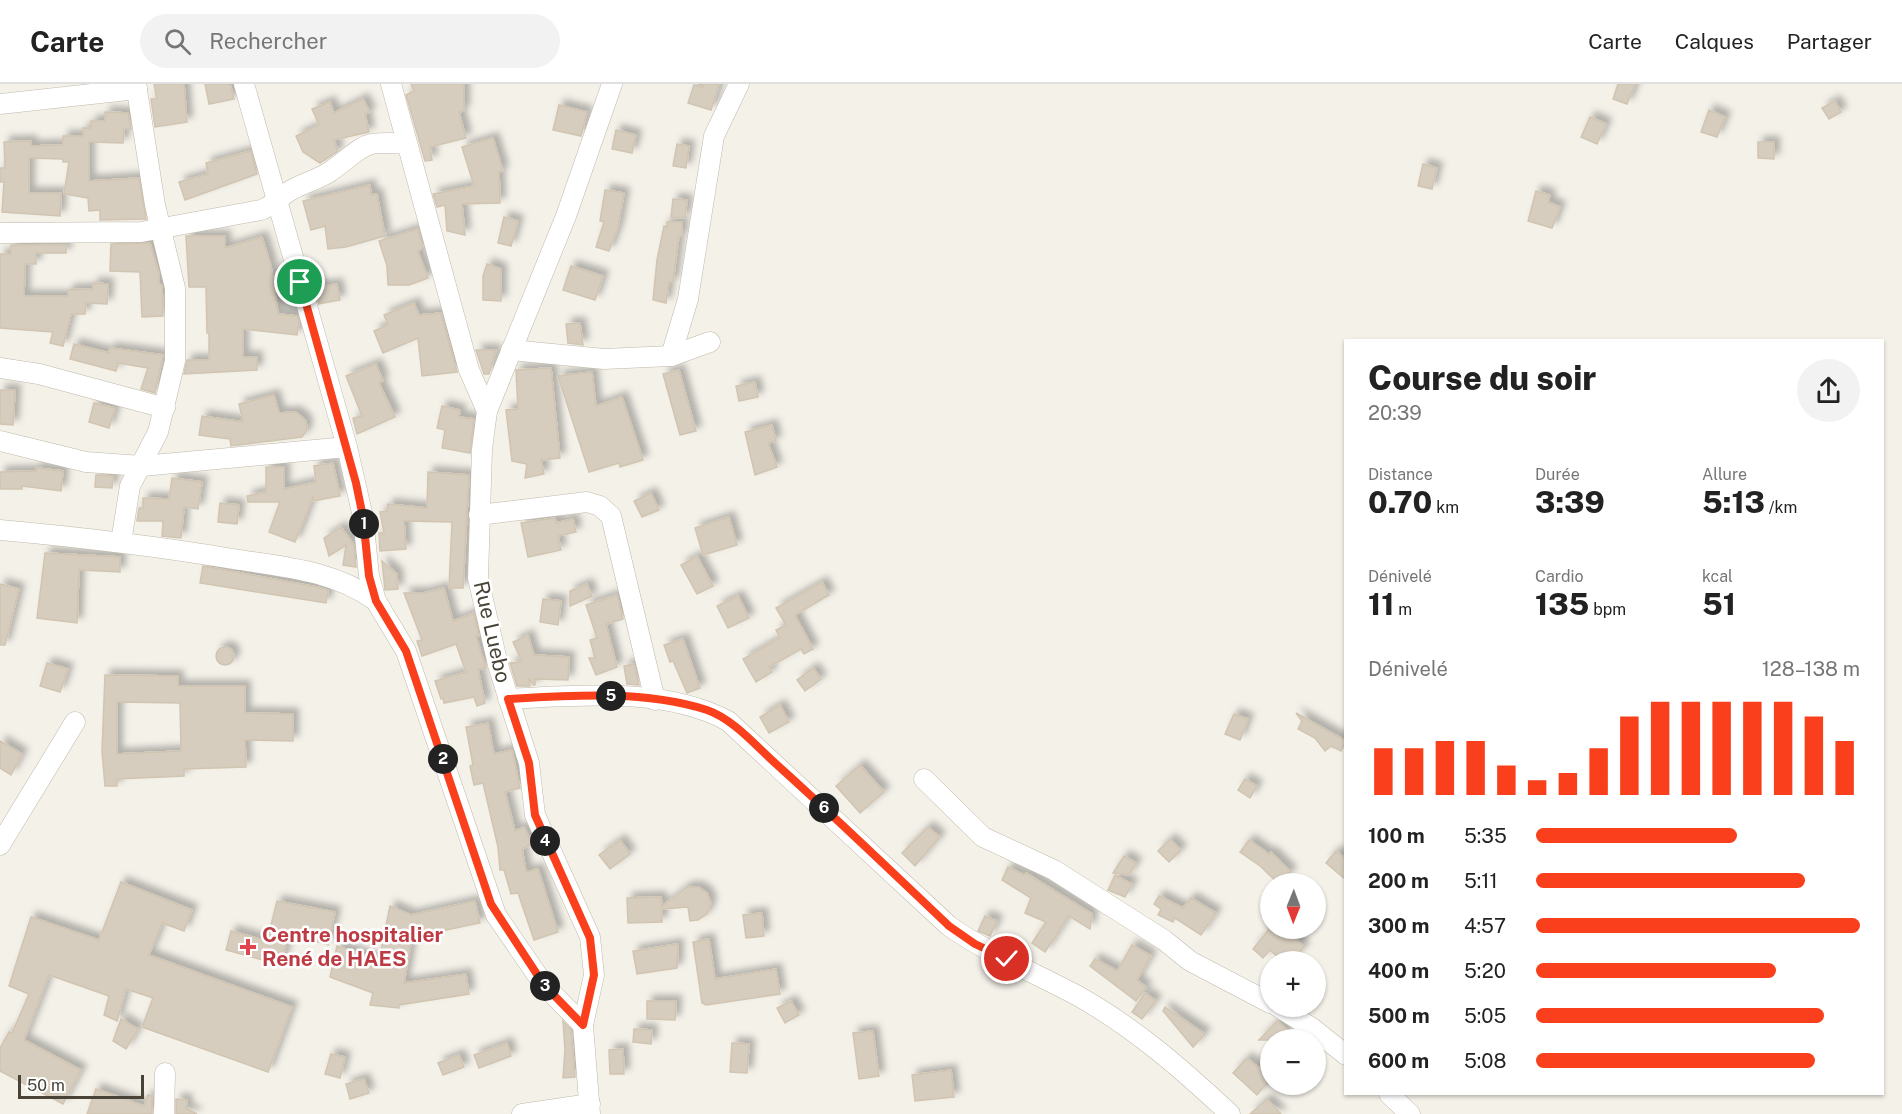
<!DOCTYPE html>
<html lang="fr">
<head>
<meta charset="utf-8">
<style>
  :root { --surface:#fff; --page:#f2f2f2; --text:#222; --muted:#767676; --line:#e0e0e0; --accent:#f93f1b }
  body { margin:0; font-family:"Public Sans",sans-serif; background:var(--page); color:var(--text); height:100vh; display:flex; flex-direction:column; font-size:22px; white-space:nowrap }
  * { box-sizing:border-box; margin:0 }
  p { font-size:20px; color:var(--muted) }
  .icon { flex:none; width:33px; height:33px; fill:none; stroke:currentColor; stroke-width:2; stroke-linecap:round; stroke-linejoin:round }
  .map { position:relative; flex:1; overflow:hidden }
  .panel { position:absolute; left:1344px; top:255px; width:540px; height:756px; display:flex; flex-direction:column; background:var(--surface); border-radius:0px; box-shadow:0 2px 4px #0004 }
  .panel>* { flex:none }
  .needle { width:39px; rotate:181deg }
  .buttons { position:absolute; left:1260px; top:789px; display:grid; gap:12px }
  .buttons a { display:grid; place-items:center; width:66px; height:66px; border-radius:50%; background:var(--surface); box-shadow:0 2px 4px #0004; font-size:30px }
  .scale { position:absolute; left:18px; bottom:15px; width:126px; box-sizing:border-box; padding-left:6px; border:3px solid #484237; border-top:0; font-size:16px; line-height:21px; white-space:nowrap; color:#484237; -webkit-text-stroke:4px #fff; paint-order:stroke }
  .pin { position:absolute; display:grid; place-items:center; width:51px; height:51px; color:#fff; margin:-26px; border:3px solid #fff; border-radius:50%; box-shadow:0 2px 6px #0007 }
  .km { position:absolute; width:30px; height:30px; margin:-15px; border-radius:50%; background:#222; color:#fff; font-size:16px; line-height:30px; text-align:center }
  .round { display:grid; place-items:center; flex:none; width:63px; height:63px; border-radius:32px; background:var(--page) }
  .headline { display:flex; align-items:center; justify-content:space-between; height:102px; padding:0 24px }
  h1 { font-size:33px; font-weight:800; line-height:45px }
  .stats { display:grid; grid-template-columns:repeat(3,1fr); gap:9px; height:102px; padding:6px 24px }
  .stats div { display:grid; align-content:center }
  .stats b { font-size:30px; font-weight:800 }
  .stats small { font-size:16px; font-weight:400 }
  .stats p { font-size:16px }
  .chart { height:168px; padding:12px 24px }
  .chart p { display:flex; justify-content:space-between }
  .chart svg { width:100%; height:108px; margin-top:6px; stroke:var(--accent); stroke-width:6 }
  ul { padding:0 24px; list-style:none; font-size:20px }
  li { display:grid; grid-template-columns:96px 72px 1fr; align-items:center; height:45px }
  li i { height:15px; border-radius:8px; background:var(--accent) }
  header { display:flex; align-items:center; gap:36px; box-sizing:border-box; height:84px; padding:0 30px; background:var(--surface); border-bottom:2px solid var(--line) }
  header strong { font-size:28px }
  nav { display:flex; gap:33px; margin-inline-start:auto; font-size:21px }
  .search { width:420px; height:54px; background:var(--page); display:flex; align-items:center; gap:15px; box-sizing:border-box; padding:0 21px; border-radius:33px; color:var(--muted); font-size:22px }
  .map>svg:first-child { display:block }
  .building { fill:#d6cdbe; stroke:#d1c5b1; stroke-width:1.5; fill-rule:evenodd; filter:url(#shadow) }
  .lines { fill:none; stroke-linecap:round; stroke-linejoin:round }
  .minor-casing { stroke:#c0b9ab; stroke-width:21 }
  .minor { stroke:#fff; stroke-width:20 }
  .route-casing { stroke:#fff; stroke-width:12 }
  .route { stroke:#f93f1b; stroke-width:8 }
  .health-dot { fill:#e0444e; stroke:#fff; stroke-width:2 }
  .labels { text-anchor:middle; stroke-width:5; stroke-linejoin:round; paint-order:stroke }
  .street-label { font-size:21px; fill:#484237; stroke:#fff }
  .health-label { font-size:21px; font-weight:bold; fill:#be3a42; stroke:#fff; text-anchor:start }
</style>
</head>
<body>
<header>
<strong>Carte</strong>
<div class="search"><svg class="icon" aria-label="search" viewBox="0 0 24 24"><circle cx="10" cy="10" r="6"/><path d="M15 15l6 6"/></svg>Rechercher</div>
<nav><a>Carte</a><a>Calques</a><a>Partager</a></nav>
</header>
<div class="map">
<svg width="1902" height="1030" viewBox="0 0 1902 1030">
  <defs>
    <filter id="shadow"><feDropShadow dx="5.5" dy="-5.5" stdDeviation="3" flood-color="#0004"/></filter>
  </defs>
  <rect width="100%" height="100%" fill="#f4f1e9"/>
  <!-- building -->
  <g class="building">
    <polygon points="154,0 184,0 187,38 155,43 151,15 157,15"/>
    <polygon points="205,0 230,0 234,15 209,20"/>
    <polygon points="411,0 464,0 464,27 459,28 466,54 430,63 432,76 425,77 406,11 414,7"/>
    <polygon points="704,0 719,0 711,26 688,19 694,1 702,3"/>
    <polygon points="1618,0 1635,0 1627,20 1613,15"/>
    <polygon points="363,15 370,28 365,30 369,48 334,56 338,67 320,79 303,68 296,52 319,41 312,25 330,18 334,29"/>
    <polygon points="1835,17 1841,28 1829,35 1822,24"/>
    <polygon points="559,21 587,28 581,52 553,46"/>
    <polygon points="1709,26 1725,33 1717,53 1701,48"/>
    <polygon points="105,28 128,29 131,45 124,45 123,59 89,58 89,97 139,94 146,135 100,136 100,126 89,127 88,114 64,110 69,78 63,78 63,75 29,74 29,109 61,109 60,132 2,128 4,98 0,98 0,84 5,84 4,58 31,57 31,62 63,61 63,52 83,52 83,44 91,44 91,37 105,37"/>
    <polygon points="1590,33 1606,40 1597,60 1581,53"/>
    <polygon points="616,46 636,51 632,69 612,65"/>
    <polygon points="493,54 503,87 499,88 500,119 462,120 465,151 447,147 445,121 437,123 433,110 474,102 462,63"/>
    <polygon points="1758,58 1774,58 1774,75 1758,74"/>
    <polygon points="677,60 689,62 686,84 673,82"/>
    <polygon points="251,67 257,90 185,116 179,98 208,90 206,79"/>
    <polygon points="1423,80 1437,84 1432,105 1418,102"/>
    <polygon points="370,101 371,111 377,110 385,152 346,163 328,165 325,142 311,146 303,117"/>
    <polygon points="605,106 624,109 618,143 609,167 596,163 604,138 600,137"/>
    <polygon points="1536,107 1550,111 1548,118 1560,123 1552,144 1528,137"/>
    <polygon points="673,115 687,116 685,134 671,133"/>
    <polygon points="504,133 518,137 511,162 498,159"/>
    <polygon points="667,138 682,138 682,152 679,152 673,198 669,198 666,219 653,216 657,176 664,142 667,143"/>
    <polygon points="418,145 423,163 418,168 428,194 409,201 388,201 387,182 379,157"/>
    <polygon points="186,152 225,152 225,164 262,153 271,182 278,230 297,232 299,237 297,251 243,245 243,273 257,273 257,286 184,290 187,276 209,276 209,249 207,249 206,203 189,203"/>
    <polygon points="150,159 159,190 159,199 162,202 163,232 142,233 140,188 110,187 111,160"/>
    <polygon points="11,161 66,161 66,169 36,169 36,180 25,180 24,212 68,212 68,206 93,205 93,199 108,200 107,220 86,219 85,230 71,230 63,262 50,259 53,248 0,244 0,170 11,170"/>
    <polygon points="487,180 501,185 501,217 483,216 483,192"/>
    <polygon points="571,182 603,192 595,216 563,206"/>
    <polygon points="337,200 340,216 319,220 315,203"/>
    <polygon points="414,219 419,231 441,229 457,288 422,292 418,254 383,269 374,247 388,241 384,231"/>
    <polygon points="580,239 583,261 568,259 566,240"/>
    <polygon points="74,260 109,269 110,264 163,271 155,309 141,305 148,284 118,279 116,287 70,275"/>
    <polygon points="476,266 496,266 489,290 484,290"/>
    <polygon points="376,280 383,297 379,299 395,333 357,350 353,334 362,332 346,292"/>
    <polygon points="551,284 560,374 541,376 544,390 525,394 527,380 512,377 506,326 518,325 516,286"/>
    <polygon points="679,286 696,347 680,351 663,290"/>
    <polygon points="592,288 596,322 622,313 643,376 620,383 619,379 589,388 558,292"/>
    <polygon points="755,298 758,313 739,317 736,302"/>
    <polygon points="0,306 15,306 13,341 0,340"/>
    <polygon points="274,311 279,329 296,328 306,337 307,346 302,353 231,362 230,355 199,351 202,332 243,338 239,320"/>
    <polygon points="94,319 115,324 109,344 89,338"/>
    <polygon points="442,322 460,326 459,333 474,335 470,369 442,364 445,346 437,344"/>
    <polygon points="772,341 776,357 768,359 777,383 755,391 745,348"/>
    <polygon points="333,379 340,412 314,417 313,413 295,458 269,448 280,418 248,418 247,412 266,408 266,383 284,383 284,405 316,398 314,382"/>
    <polygon points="36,384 63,387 61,407 22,402 22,405 0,405 0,388 36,387"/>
    <polygon points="428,388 469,391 463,504 449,504 452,438 404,437 406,465 380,467 379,449 384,449 380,428 387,427 388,420 427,424"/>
    <polygon points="96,391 113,392 112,404 95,403"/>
    <polygon points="172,394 202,398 198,425 184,423 181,454 162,452 163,437 137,437 139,424 143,424 143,414 169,415"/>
    <polygon points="651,409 659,426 642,433 634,417"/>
    <polygon points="220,419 239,421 237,440 218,438"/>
    <polygon points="729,433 737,461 703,471 695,444"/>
    <polygon points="555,434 556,439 573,435 576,448 558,452 561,466 528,473 521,439"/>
    <polygon points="341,443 354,461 356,483 343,481 346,461 329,472 324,454"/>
    <polygon points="45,469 120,473 120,488 79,486 77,539 37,534"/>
    <polygon points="697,472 713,502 697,510 681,481"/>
    <polygon points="382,477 397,490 398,505 385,506"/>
    <polygon points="203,482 322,504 328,506 326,519 200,499"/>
    <polygon points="822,498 829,511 795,531 813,565 804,570 801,565 769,583 772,588 756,598 743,575 780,554 776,546 786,541 776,524"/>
    <polygon points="0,500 19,505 5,561 0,561"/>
    <polygon points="587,500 592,512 570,522 570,507"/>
    <polygon points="444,504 453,537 474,529 479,552 476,552 486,584 478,585 485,619 477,622 474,613 444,619 443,614 441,615 435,597 466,588 456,560 422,572 417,557 422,556 404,509 424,509"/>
    <polygon points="617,511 623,535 606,540 617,583 596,591 589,574 595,574 590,556 597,554 586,521"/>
    <polygon points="738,512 749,534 728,544 717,522"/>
    <polygon points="543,515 561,517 558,541 540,538"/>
    <polygon points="528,551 534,571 569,573 568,596 535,595 535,601 533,601 529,594 530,602 517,602 510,579 522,578 513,558"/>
    <polygon points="683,555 700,604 687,609 673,577 670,578 664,561"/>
    <circle cx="225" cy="572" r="9"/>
    <polygon points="47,579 68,585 60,608 40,602"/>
    <polygon points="634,580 639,601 627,600 624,582"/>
    <polygon points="813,584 821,595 805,607 797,596"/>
    <path d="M 105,591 L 178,592 L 178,602 L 245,602 L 245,629 L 293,630 L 293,657 L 245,656 L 246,683 L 184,685 L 184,692 L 117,695 L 117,702 L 105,702 L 102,667 ZM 117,618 L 180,619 L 181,667 L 117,670 Z"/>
    <polygon points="780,621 789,638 769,649 760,633"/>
    <polygon points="1296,629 1346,657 1341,667 1331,662 1325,667 1315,654 1298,645 1302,637"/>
    <polygon points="1234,630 1248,635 1240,656 1225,650"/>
    <polygon points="488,639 494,670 512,666 520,704 505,708 515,747 524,743 532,760 522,765 526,788 538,785 558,848 534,856 518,809 511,810 504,786 500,786 498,763 483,699 474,701 470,682 473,681 466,643"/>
    <polygon points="0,657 22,670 11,691 0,684"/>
    <polygon points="860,681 884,708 860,729 836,702"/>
    <polygon points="1245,695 1257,702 1250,714 1238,706"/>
    <polygon points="928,743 940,753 915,782 902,769"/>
    <polygon points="1170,755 1181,766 1169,778 1158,767"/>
    <polygon points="620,756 630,770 610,785 599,771"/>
    <polygon points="1249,756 1269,770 1271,768 1291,788 1279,800 1260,782 1240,768"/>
    <polygon points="1336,767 1346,775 1346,796 1326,779"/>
    <polygon points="1124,772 1136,779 1129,791 1113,789"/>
    <polygon points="1008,783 1024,791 1026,789 1092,830 1090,845 1069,832 1045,868 1032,859 1046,838 1025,829 1031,814 1002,796"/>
    <polygon points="1115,791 1132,800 1125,813 1108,806"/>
    <polygon points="121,798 192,826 184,847 162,839 149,871 292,923 268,988 142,943 153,914 126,905 117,937 104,931 109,912 49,891 24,956 81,986 63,1020 0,987 0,964 9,948 12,949 29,910 9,902 31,833 99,856"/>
    <polygon points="687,803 698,803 707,809 711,819 707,830 698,836 690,837 688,823 662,825 662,838 628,839 627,814 661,813 662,822"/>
    <polygon points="1159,812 1183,824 1191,814 1216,829 1201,851 1175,834 1173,838 1158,831 1161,825 1154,820"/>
    <polygon points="277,817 335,828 328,861 289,849 281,881 226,866 231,847 267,857"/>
    <polygon points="475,817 480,839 412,853 404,899 466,890 469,910 399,921 399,924 370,921 373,909 330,893 337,862 379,876 390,822 411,831"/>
    <polygon points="762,829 764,852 746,854 743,831"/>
    <polygon points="985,832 997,837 990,852 978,847"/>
    <polygon points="1270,844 1284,844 1304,863 1290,878 1283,878 1270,866 1263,874 1253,865"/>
    <polygon points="709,855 715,895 776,885 780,910 706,921 702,919 693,858"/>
    <polygon points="678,860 677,884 637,890 633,867"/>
    <polygon points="1132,861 1151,872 1137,896 1146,903 1136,917 1090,882 1095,875 1117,887"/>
    <polygon points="1145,909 1156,917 1142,935 1132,928"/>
    <polygon points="647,917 676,917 675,936 647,935"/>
    <polygon points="791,917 799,931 785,939 777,924"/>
    <polygon points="1165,923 1205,950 1193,963 1163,927"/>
    <polygon points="121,935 138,945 126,965 113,957"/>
    <polygon points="563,937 571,946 575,993 563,994 565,966"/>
    <polygon points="1277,937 1289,948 1282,956 1259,956"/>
    <polygon points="634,945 652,946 651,960 633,958"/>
    <polygon points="873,947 879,992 859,995 853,949"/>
    <polygon points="507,959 511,972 479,984 474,971"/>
    <polygon points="732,959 749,960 747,989 730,988"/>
    <polygon points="623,965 624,990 610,990 609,966"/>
    <polygon points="331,970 345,973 340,994 325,990"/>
    <polygon points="459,971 464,983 443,991 438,979"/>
    <polygon points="1247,974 1259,984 1270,974 1270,996 1257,1011 1233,989"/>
    <polygon points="951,986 954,1013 915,1017 912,991"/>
    <polygon points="364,995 369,1009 350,1015 346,1000"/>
    <polygon points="96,1005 144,1022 148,1011 152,1012 152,1030 87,1030"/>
    <polygon points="176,1015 187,1016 186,1024 197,1030 176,1030"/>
    <polygon points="1267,1015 1281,1030 1250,1030"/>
  </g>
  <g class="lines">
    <!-- minor casing -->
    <g class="minor-casing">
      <g id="minor">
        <polyline points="244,0 347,363 363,433 369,492 376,517 406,567 496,831 544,901 583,941"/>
        <polyline points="391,0 469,286 487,327"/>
        <polyline points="0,20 137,5"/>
        <path d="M 0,149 L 141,148 L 261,126 C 272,122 279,114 288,108 C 302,99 318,96 331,87 C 367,61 360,56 407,60"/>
        <polyline points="511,266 604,275 671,272 710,258"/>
        <polyline points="671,272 688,215 714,52 739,0"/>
        <polyline points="0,284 39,290 165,324"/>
        <polyline points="0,357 86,378 142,382 347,363"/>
        <polyline points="479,431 587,418 600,422 611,432 655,616"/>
        <path d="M 0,446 C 78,453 155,462 233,475 C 284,483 333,486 376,517"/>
        <polyline points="121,458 130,402 158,348 175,277 175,204 155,121 136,0"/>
        <path d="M 508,615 C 576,611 666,603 728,637 L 949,842 C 989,870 1035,889 1078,912 C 1135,944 1183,986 1230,1030"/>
        <polyline points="924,695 983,753 1054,786 1164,856 1190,877 1270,919"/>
        <polyline points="0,761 75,638"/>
        <polyline points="1277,922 1312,944 1346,971"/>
        <polyline points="1389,1010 1410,1030"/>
        <polyline points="164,1030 165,989"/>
        <polyline points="522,1030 590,1020"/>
        <polyline points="590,1030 583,941 594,891 590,853 535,731 529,679 498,581 478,494 482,365 487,327 566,132 612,0"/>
      </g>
    </g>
    <!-- minor -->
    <use href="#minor" class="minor"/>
  </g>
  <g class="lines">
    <!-- route casing -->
    <g class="route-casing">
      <path id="route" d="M 300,198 L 356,399 L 363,433 L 369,492 L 376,517 L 406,567 L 491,820 L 544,901 L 583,941 L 594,891 L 590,854 L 535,731 L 529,679 L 508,615 C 573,611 644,606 707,626 C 733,635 755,661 775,679 C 834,732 891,787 949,842 L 975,860 L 1007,875"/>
    </g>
    <!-- route -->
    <use href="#route" class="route"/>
  </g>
  <!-- markers -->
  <path class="health-dot" d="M245 854h6v6h6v6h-6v6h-6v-6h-6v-6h6z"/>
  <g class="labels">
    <!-- street labels -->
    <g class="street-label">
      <text transform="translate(492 548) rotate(77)" y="7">Rue Luebo</text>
    </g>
    <!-- health labels -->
    <g class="health-label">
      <text x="262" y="858">Centre hospitalier<tspan x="262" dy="24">René de HAES</tspan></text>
    </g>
  </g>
</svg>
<div class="buttons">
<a><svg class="needle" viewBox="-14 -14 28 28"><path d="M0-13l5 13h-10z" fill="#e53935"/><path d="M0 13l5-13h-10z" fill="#767676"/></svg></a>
<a>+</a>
<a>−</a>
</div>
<div class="scale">50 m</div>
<div class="pin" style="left:300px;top:198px;background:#1e9e55"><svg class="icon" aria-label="arrive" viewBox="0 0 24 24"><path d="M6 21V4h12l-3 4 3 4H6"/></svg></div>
<div class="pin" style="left:1007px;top:875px;background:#d93025"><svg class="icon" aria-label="check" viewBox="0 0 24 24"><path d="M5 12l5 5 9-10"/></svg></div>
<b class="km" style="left:364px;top:440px">1</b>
<b class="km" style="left:443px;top:675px">2</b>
<b class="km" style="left:545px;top:902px">3</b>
<b class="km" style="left:545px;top:757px">4</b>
<b class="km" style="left:611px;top:612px">5</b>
<b class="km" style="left:824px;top:724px">6</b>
<section class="panel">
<div class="headline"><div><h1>Course du soir</h1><p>20:39</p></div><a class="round"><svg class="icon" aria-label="share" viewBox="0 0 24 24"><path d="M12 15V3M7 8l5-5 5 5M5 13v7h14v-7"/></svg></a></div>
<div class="stats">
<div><p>Distance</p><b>0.70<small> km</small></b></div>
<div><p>Durée</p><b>3:39</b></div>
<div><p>Allure</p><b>5:13<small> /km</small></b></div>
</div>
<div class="stats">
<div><p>Dénivelé</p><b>11<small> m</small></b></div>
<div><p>Cardio</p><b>135<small> bpm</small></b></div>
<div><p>kcal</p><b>51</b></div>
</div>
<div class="chart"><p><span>Dénivelé</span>128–138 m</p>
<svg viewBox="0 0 160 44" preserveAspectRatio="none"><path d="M5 44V25M15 44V25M25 44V22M35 44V22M45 44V32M55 44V38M65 44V35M75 44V25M85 44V12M95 44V6M105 44V6M115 44V6M125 44V6M135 44V6M145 44V12M155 44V22"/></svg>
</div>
<ul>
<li><b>100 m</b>5:35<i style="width:62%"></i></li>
<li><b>200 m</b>5:11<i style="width:83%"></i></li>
<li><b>300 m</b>4:57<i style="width:100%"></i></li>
<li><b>400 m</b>5:20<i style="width:74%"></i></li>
<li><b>500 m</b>5:05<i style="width:89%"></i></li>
<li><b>600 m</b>5:08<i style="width:86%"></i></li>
</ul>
</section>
</div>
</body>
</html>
